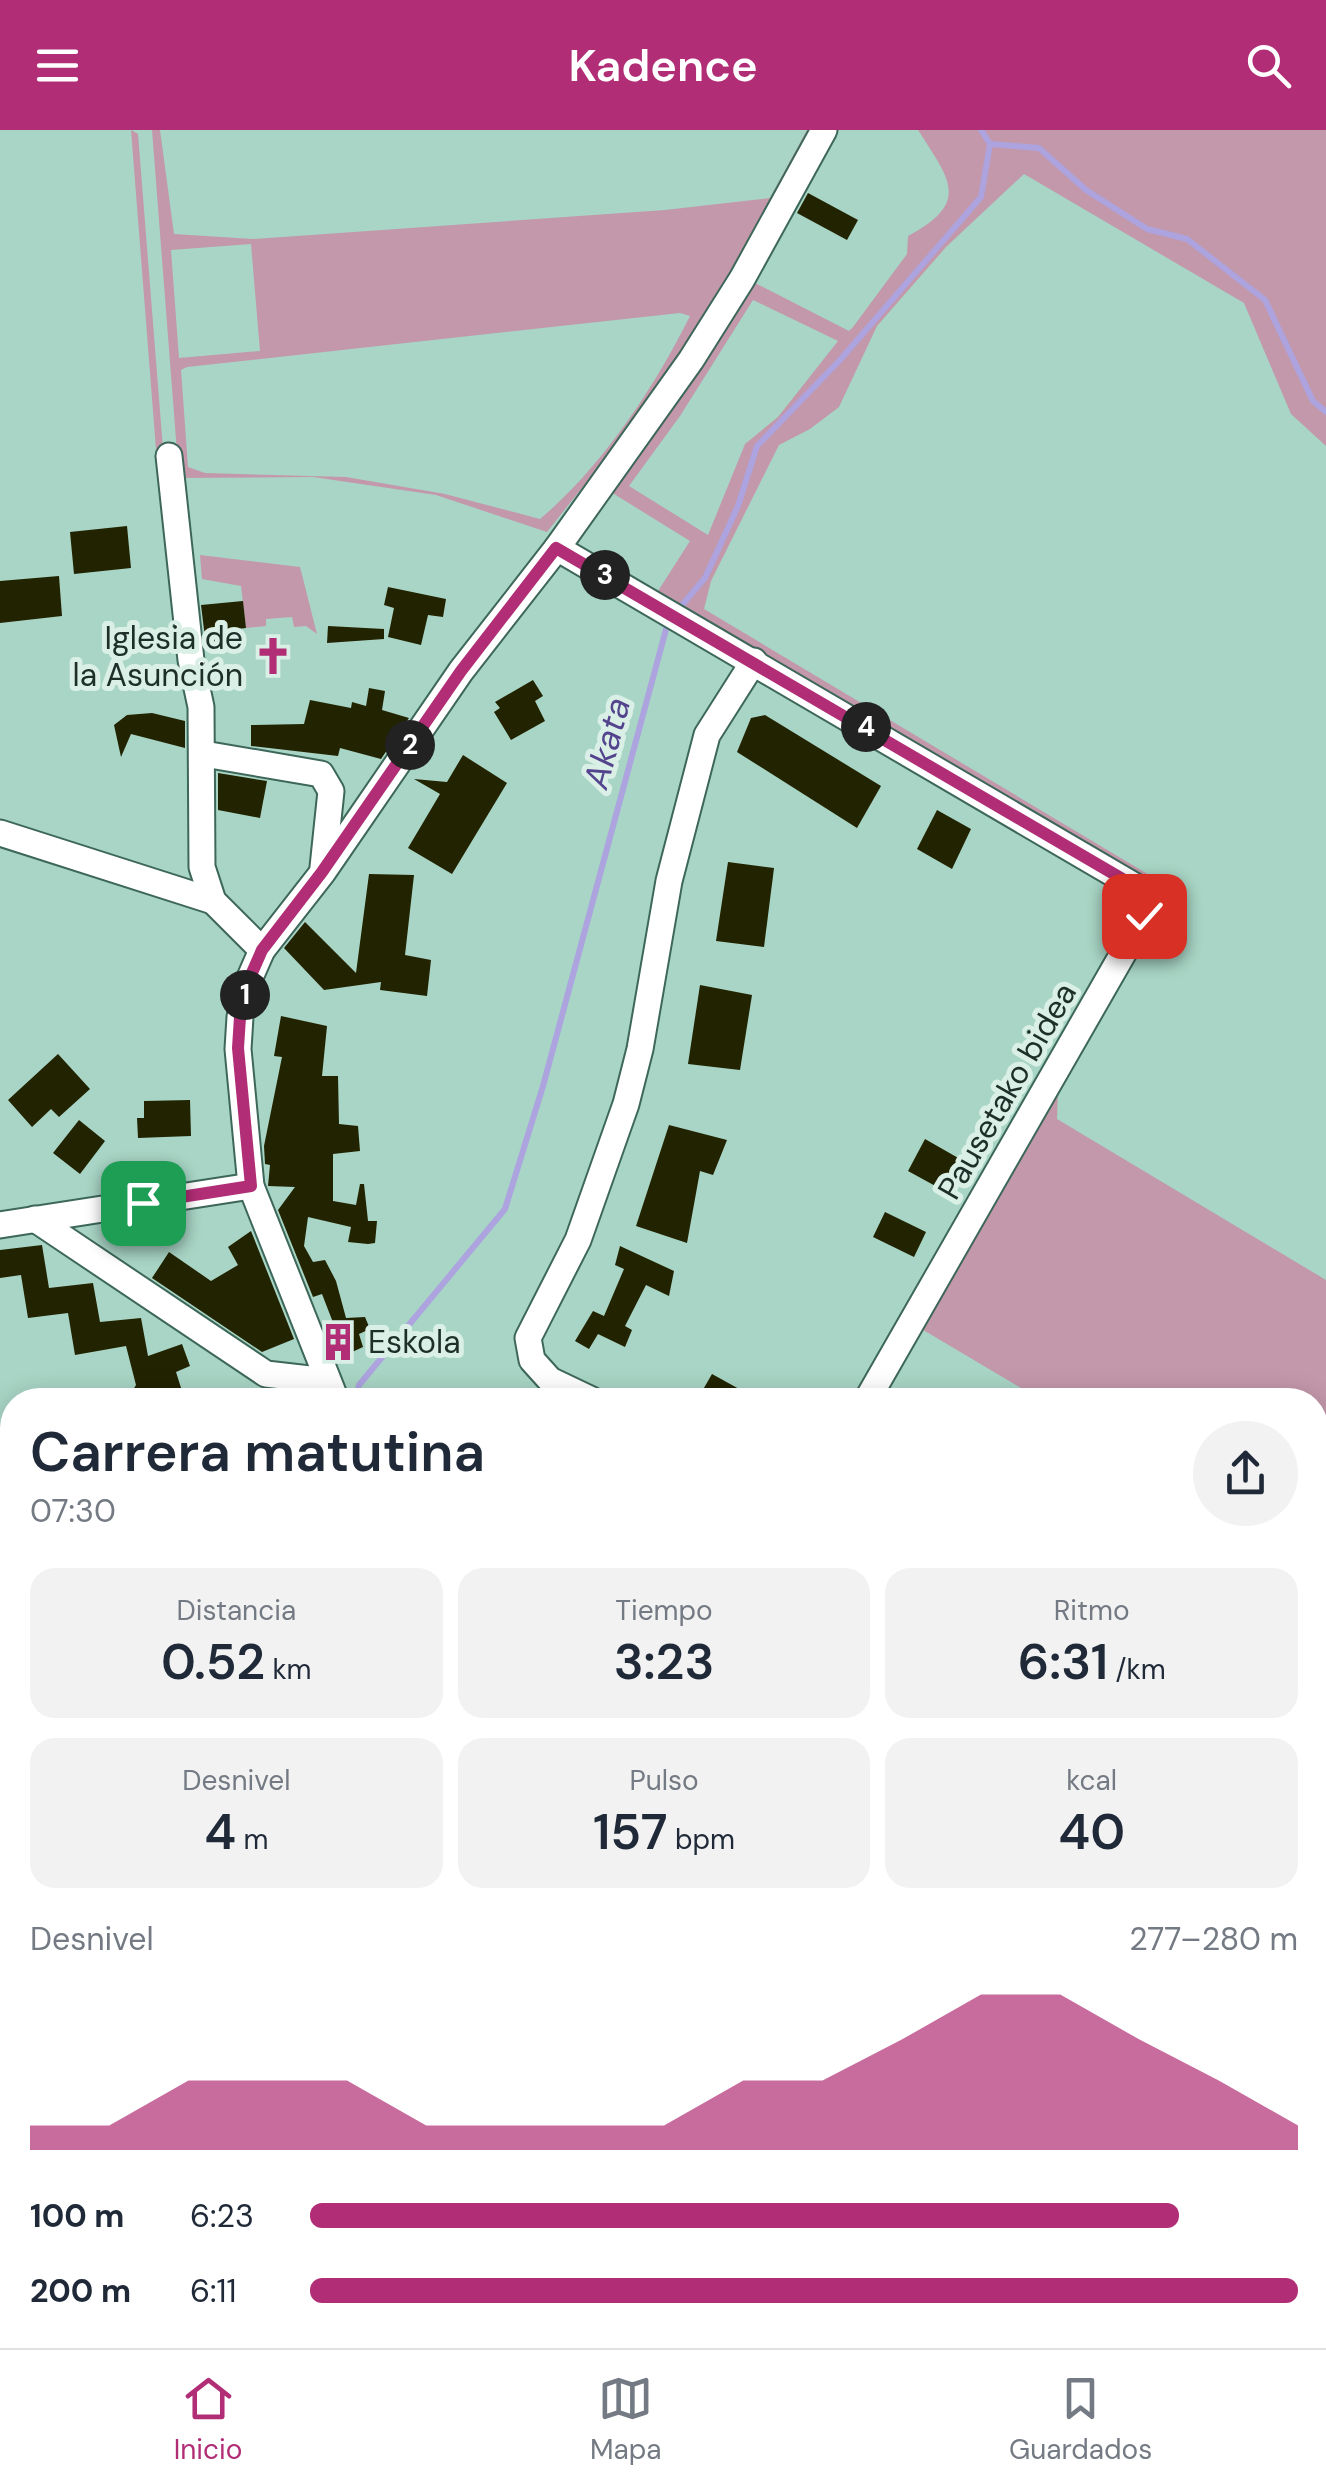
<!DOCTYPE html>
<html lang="es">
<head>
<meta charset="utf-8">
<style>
  :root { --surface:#fff; --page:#f2f2f3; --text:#1f2937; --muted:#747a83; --line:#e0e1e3; --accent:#b12e76 }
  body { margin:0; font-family:"DM Sans",sans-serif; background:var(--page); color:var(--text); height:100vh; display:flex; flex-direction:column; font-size:38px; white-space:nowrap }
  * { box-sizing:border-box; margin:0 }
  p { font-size:32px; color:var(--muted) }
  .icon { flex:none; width:55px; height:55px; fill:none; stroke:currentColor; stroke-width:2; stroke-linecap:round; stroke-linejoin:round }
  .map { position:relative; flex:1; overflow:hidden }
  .panel { position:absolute; left:0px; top:1258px; width:1328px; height:962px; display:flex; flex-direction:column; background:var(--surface); border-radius:40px 40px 0 0; box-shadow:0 5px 25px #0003 }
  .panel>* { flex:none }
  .pin { position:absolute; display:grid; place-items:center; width:85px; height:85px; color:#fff; margin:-42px; border-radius:20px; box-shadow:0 5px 15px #0006 }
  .km { position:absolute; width:50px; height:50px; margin:-25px; border-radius:50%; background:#222; color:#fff; font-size:28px; line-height:50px; text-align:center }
  .round { display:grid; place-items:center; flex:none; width:105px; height:105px; border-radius:52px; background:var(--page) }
  .head { display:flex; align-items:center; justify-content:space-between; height:170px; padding:0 30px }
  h1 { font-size:55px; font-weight:600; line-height:75px }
  .stats { display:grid; grid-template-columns:repeat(3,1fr); gap:15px; height:170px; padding:10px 30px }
  .stats div { display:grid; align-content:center; border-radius:25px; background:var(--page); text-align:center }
  .stats b { font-size:50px; font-weight:600 }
  .stats small { font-size:28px; font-weight:400 }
  .stats p { font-size:28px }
  .chart { height:280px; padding:20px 30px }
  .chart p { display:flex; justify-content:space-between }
  .chart svg { width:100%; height:180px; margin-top:10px; fill:var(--accent); opacity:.7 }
  ul { padding:0 30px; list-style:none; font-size:32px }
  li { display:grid; grid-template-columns:160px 120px 1fr; align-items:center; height:75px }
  li i { height:25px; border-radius:12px; background:var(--accent) }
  header { display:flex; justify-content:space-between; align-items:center; height:130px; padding:0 30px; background:var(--accent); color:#fff; font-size:45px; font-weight:600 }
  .dock { display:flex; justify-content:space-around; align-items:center; height:140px; border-top:2px solid var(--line); background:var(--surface); font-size:28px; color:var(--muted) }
  .dock a { display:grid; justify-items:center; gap:5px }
  .dock .selected { color:var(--accent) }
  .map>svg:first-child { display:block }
  .green { fill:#c398aa; fill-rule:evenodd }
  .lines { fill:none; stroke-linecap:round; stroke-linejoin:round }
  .stream { stroke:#aca3df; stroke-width:6 }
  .building { fill:#222301 }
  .minor-casing { stroke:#3d6759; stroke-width:29 }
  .minor { stroke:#fff; stroke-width:25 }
  .route-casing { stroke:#fff; stroke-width:20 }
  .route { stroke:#b12e76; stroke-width:12 }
  .labels { text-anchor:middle; stroke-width:10; stroke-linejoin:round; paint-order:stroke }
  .poi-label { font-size:32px; fill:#1e2f29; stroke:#daf0e7; text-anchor:end }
  .street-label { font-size:32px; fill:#1e2f29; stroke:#daf0e7 }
  .water-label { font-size:35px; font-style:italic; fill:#54448d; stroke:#daf0e7 }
</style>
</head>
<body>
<header><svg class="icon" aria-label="menu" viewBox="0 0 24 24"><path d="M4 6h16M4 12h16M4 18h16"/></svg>Kadence<svg class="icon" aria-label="search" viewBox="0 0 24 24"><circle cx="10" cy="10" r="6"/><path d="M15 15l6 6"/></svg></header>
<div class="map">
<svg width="1326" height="2218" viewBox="0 0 1326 2218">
  <rect width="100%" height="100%" fill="#a8d5c5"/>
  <!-- green -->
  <g class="green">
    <polygon points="131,0 138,4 165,344 158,345"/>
    <path d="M 152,0 L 160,0 L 174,104 L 253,109 L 665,80 L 770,68 L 807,0 L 818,0 L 712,185 L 598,345 L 589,349 L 547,402 L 436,365 L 313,347 L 179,348 ZM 251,114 L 260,221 L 179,228 L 171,120 ZM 680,183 L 690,186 C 654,258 602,337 540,389 L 445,364 L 346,347 L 205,343 L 188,337 L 181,240 L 187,237 Z"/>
    <path d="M 918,0 L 1326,0 L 1326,316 L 1291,284 L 1244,173 L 1024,44 L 946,117 L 877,196 L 839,277 L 810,299 L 779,315 L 711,451 L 704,479 L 1166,755 L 1176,763 L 1162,777 L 1163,768 L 1156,758 L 773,534 L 658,461 L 690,411 L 606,359 L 753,152 L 849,201 L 853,197 L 907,124 L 908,106 C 971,72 950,50 918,0 ZM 753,170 L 838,211 L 778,287 L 745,314 L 708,405 L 629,356 L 680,286 Z"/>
    <polygon points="200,425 300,437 317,504 306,496 294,497 292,487 266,489 266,496 246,498 241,456 202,449"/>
    <polygon points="1058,959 1057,989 1326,1150 1326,1442 1315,1435 1315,1270 1041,1270 920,1198"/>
    <polygon points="1315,2077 1326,2080 1326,2218 1239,2218 1237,2210 1223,2218 1197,2218 1197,2208 1315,2208"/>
  </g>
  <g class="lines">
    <!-- stream -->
    <g class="stream">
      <polyline points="981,0 990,14 1039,18 1086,60 1147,99 1187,109 1265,170 1313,271 1326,282"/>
      <polyline points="676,482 705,448 738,376 757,316 840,230 981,67 990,14"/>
      <polyline points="355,1270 359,1255 505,1079 543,956 668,492"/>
      <polyline points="0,1869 12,1858"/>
    </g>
  </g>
  <!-- building -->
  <g class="building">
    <polygon points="808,63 858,90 847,110 797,83"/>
    <polygon points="127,396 131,438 74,444 70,402"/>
    <polygon points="59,446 62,486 0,493 0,451"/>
    <polygon points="388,457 446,469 443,487 428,485 421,515 388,507 394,478 384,475"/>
    <polygon points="243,471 246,498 228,500 230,514 206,516 201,475"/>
    <polygon points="328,496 384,499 384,509 327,513"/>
    <polygon points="533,550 543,566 535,571 545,591 511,610 494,582 500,578 495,572"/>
    <polygon points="369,558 385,561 382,580 409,588 381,629 340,618 338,626 251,616 251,595 304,594 310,570 351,578 352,572 366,576"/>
    <polygon points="152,583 185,591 185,618 131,604 121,627 114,595 127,585"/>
    <polygon points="765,585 881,656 857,698 737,622 751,588"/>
    <polygon points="463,625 507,653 452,744 408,718 440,664 414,649 447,652"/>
    <polygon points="218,643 267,651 260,688 218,680"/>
    <polygon points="937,680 971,699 952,739 917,719"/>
    <polygon points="728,732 774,738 764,817 716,811"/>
    <polygon points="369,744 414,745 405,825 431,830 427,866 380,860 381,852 324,860 284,818 305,792 356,843"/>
    <polygon points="700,855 752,865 740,940 688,934"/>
    <polygon points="281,886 327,896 322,946 338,946 339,994 358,996 360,1021 333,1024 333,1071 356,1075 360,1054 364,1054 368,1091 377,1091 375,1113 368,1114 348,1112 351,1097 308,1087 304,1116 313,1132 325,1130 336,1151 346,1188 365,1187 370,1199 359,1204 363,1217 337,1229 325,1199 334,1195 322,1164 313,1167 278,1080 295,1057 268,1056 270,1035 265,1034 264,1016 282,927 274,926"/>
    <polygon points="58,924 90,959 59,987 51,979 32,997 8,970"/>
    <polygon points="190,970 191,1006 138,1008 137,988 144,988 144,971"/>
    <polygon points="79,990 105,1011 80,1044 53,1023"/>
    <polygon points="669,995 727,1010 713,1045 700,1041 687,1113 636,1096"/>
    <polygon points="925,1009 967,1033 950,1064 908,1041"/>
    <polygon points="885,1082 926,1102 914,1127 873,1107"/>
    <polygon points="251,1101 294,1209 262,1222 152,1148 169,1122 211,1151 238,1135 228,1117"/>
    <polygon points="42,1115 49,1158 93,1153 100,1192 141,1188 148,1226 182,1214 190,1236 176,1242 182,1261 155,1270 127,1270 136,1255 126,1216 75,1225 68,1183 28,1188 21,1145 0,1148 0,1120"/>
    <polygon points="620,1116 674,1141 669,1166 646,1155 625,1196 632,1200 625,1217 598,1204 589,1219 575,1211 593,1181 604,1186 624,1139 615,1135"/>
    <polygon points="712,1244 759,1270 697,1270"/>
  </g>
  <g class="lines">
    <!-- minor casing -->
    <g class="minor-casing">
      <g id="minor">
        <polyline points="169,326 191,530 201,577 202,737 213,771 262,820"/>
        <polyline points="557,418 1143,761 1144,787 867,1270"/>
        <polyline points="204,624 321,644 331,661 323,737"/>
        <polyline points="0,703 213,771"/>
        <polyline points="35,1089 266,1244 327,1251"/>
        <polyline points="0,1095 251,1056"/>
        <polyline points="336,1270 251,1056 238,919 240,887 248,852 262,820 323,742 461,541 557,418 691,230 742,149 824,0"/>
        <polyline points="592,1270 550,1250 532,1230 528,1208 578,1110 626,974 640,919 669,751 707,605 754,531"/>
      </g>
    </g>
    <!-- minor -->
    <use href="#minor" class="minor"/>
  </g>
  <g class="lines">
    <!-- route casing -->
    <g class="route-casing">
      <polyline id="route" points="143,1073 251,1056 238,918 240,887 248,852 262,820 322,742 461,541 556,418 1143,761 1144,786"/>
    </g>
    <!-- route -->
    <use href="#route" class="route"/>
  </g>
  <!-- icons -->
  <defs>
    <g id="church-bare" transform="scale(3)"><path d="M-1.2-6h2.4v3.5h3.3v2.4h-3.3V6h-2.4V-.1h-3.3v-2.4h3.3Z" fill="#b12e76" stroke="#daf0e7" stroke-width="2.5" paint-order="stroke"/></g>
    <g id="building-bare" transform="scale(3)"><path d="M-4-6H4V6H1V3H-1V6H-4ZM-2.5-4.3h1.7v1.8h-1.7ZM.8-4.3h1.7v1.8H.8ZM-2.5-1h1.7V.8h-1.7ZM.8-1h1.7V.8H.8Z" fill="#b12e76" stroke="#daf0e7" stroke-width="2.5" paint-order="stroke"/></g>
  </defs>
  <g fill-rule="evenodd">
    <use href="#church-bare" x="273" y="526"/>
    <use href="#building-bare" x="338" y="1212"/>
  </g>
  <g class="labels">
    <!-- poi labels -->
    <g class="poi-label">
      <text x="243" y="519">Iglesia de<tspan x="243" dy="37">la Asunción</tspan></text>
      <text x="368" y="1223" text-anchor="start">Eskola</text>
    </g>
    <!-- street labels -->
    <g class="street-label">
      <text transform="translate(1007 961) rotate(-60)" y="11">Pausetako bidea</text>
    </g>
    <!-- water labels -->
    <g class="water-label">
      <text transform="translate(607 613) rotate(-75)" y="12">Akata</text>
    </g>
  </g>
</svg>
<div class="pin" style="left:143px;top:1073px;background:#1e9e55"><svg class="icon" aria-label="arrive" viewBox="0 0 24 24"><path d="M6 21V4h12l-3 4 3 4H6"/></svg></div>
<div class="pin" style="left:1144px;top:786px;background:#d93025"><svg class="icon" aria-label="check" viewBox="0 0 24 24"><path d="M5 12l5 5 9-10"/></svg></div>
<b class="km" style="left:245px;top:865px">1</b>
<b class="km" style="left:410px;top:615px">2</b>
<b class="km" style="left:605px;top:445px">3</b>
<b class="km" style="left:866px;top:597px">4</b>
<section class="panel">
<div class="head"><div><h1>Carrera matutina</h1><p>07:30</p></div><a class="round"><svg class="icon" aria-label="share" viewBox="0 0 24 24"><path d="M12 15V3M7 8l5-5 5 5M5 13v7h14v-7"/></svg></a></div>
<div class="stats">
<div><p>Distancia</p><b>0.52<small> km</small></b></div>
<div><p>Tiempo</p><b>3:23</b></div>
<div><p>Ritmo</p><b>6:31<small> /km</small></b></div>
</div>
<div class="stats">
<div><p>Desnivel</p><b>4<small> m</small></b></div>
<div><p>Pulso</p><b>157<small> bpm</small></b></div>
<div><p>kcal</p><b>40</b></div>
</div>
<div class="chart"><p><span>Desnivel</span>277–280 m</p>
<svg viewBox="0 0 160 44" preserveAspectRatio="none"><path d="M0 44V38L10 38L20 27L30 27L40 27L50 38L60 38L70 38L80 38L90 27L100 27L110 17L120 6L130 6L140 17L150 27L160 38V44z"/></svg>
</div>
<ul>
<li><b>100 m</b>6:23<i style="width:88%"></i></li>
<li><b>200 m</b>6:11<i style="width:100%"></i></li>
</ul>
</section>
</div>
<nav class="dock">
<a class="selected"><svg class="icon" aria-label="home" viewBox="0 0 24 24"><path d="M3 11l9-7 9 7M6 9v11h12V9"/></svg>Inicio</a>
<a><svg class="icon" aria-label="map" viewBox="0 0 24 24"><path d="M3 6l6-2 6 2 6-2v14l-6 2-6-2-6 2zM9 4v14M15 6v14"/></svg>Mapa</a>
<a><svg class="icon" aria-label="saved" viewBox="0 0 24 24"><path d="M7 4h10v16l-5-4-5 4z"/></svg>Guardados</a>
</nav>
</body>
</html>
